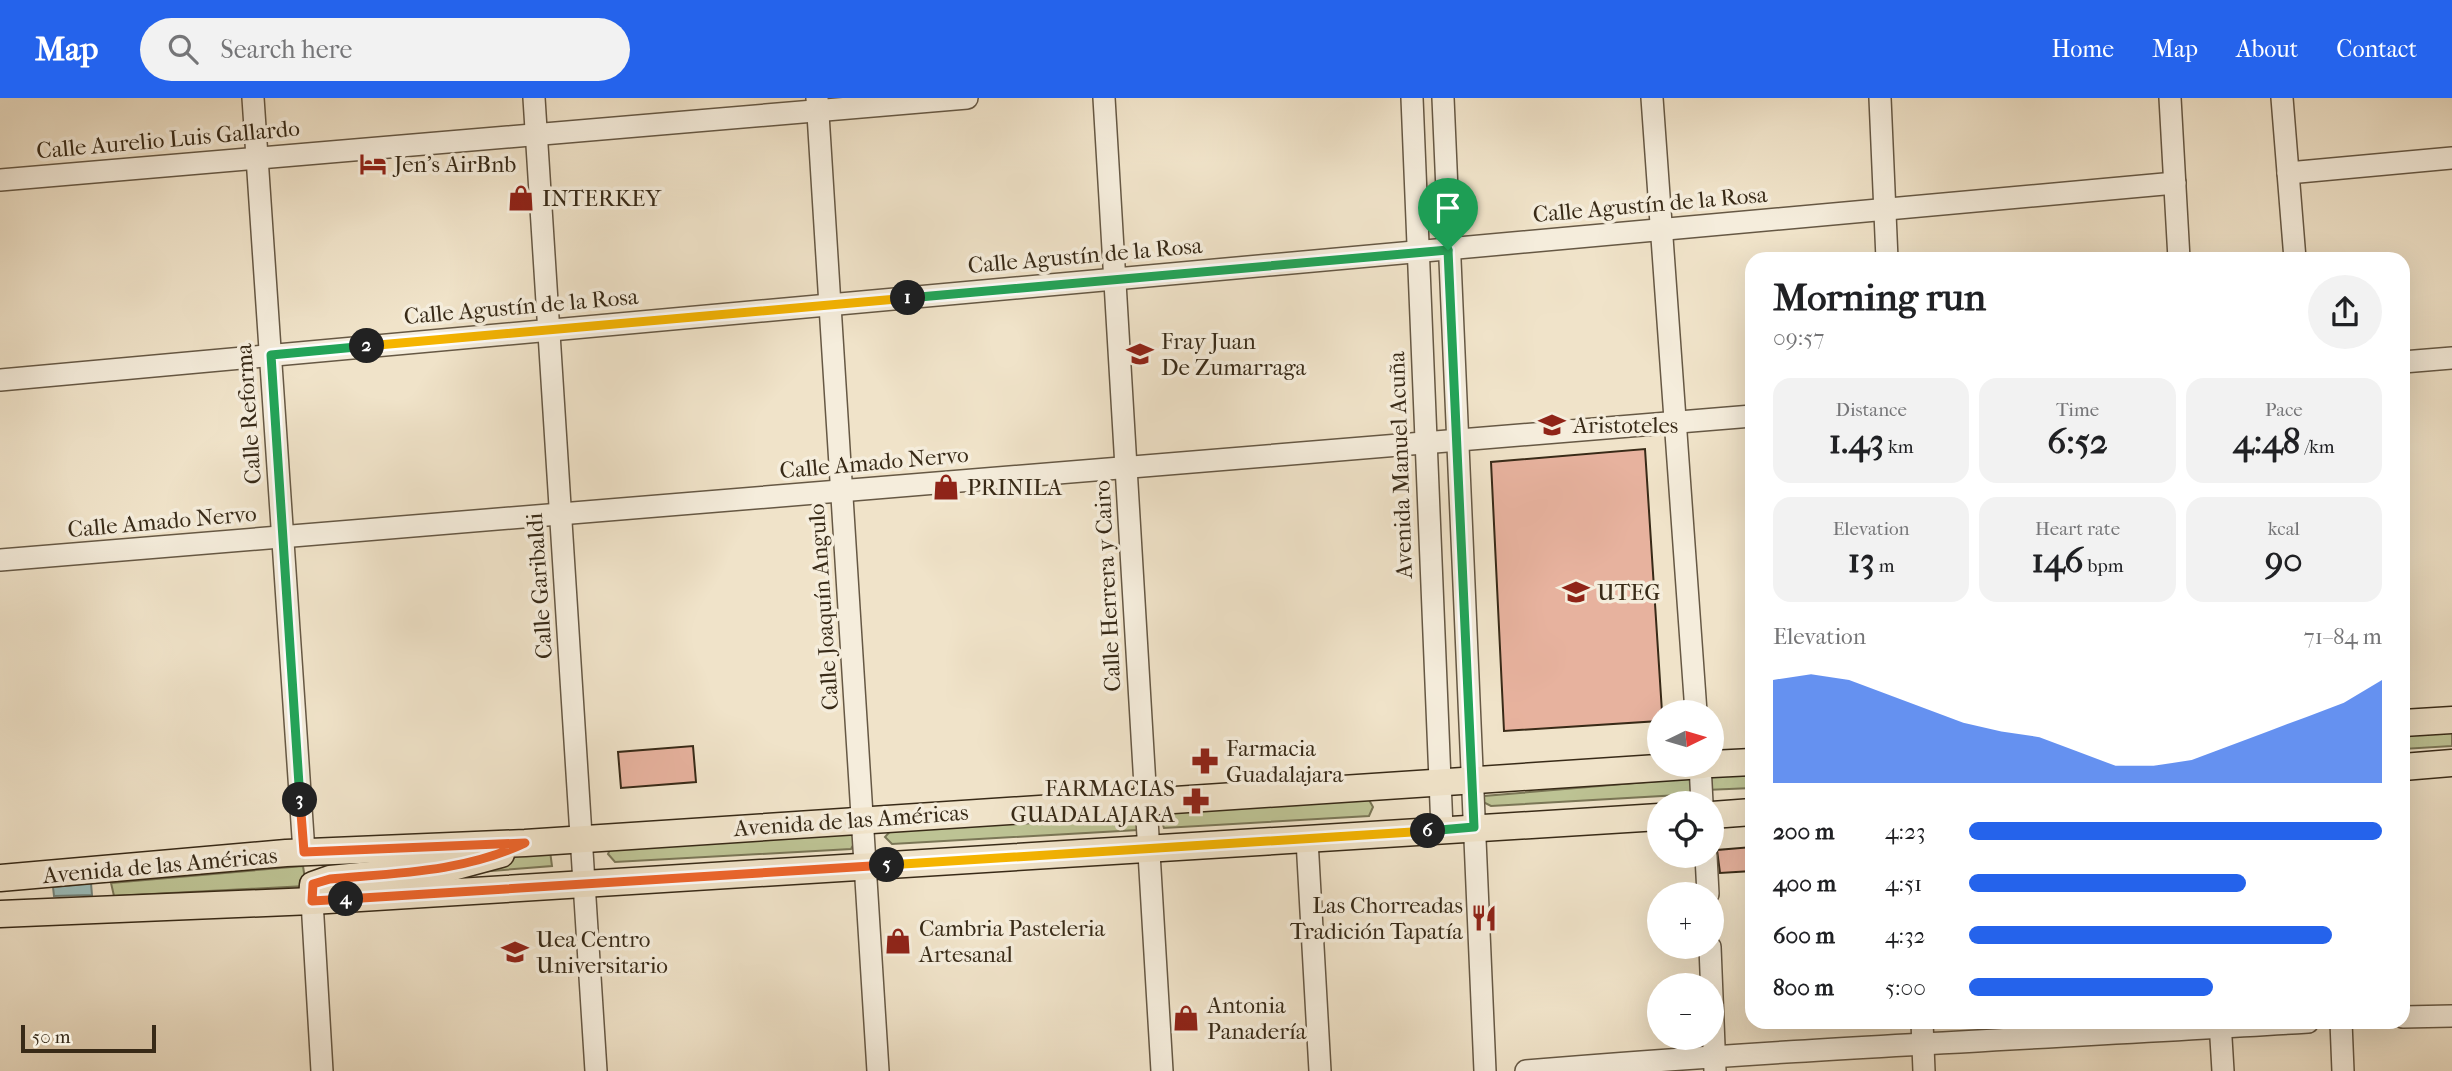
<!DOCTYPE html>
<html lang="en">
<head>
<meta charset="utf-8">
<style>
  :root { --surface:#fff; --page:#f2f2f2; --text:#202124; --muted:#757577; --accent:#2563eb }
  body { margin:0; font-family:"IM FELL French Canon",serif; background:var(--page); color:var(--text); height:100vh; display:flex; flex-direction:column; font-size:26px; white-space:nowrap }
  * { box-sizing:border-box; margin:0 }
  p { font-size:23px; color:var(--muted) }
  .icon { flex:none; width:38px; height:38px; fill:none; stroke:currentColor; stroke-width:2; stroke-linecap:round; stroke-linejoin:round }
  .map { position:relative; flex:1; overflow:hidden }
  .details { position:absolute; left:1745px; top:154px; width:665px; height:777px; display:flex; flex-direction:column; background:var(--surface); border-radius:21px; box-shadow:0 7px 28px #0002 }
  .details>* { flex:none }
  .needle { width:46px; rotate:85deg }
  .tools { position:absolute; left:1647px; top:602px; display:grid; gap:14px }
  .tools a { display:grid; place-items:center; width:77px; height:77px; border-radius:50%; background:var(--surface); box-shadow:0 7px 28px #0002; font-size:35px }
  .scale { position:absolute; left:21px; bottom:18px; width:135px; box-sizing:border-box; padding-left:7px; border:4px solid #382a17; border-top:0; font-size:19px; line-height:24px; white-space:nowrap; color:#382a17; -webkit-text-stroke:5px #f5eddc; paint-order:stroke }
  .pin { position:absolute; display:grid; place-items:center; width:60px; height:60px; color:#fff; margin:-72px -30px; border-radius:50% 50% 50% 0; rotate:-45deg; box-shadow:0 0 7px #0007 }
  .pin .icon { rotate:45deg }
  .km { position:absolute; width:35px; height:35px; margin:-18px; border-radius:50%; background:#222; color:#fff; font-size:19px; line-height:35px; text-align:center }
  .round { display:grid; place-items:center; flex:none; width:74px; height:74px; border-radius:37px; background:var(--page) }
  .overview { display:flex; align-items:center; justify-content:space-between; height:119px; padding:0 28px }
  h1 { font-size:38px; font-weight:700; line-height:52px }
  .figures { display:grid; grid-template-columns:repeat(3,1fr); gap:10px; height:119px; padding:7px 28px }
  .figures div { display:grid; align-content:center; border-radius:18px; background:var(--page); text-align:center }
  .figures b { font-size:35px; font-weight:700 }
  .figures small { font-size:19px; font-weight:400 }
  .figures p { font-size:19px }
  .chart { height:196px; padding:14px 28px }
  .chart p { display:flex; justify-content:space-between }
  .chart svg { width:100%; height:126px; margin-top:7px; fill:var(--accent); opacity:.7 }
  ul { padding:0 28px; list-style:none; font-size:23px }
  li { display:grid; grid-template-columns:112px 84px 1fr; align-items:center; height:52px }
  li i { height:18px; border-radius:9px; background:var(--accent) }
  header { display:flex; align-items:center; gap:42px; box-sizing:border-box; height:98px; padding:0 35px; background:var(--accent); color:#fff }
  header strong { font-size:33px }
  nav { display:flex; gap:38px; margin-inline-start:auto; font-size:24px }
  .search { width:490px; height:63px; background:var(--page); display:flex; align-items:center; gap:18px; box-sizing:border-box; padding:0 24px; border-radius:38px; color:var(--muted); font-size:26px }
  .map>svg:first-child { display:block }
  .green { fill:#bdc394; stroke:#7a7656; stroke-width:2 }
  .water { fill:#9bbdbb; stroke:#738279; stroke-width:2 }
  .building { fill:#e7b29e; stroke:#382a17; stroke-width:2 }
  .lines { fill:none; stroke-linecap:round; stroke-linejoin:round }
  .minor-casing { stroke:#665844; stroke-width:24 }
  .major-casing { stroke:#382a17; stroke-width:29 }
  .minor { stroke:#f5eddc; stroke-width:21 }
  .major { stroke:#f0e3c9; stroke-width:26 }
  .split-1-casing { stroke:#fff; stroke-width:14 }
  .split-2-casing { stroke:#fff; stroke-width:14 }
  .split-3-casing { stroke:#fff; stroke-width:14 }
  .split-4-casing { stroke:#fff; stroke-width:14 }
  .split-5-casing { stroke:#fff; stroke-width:14 }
  .split-6-casing { stroke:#fff; stroke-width:14 }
  .split-7-casing { stroke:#fff; stroke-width:14 }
  .split-1 { stroke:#22a559; stroke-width:9 }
  .split-2 { stroke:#f5b400; stroke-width:9 }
  .split-3 { stroke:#22a559; stroke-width:9 }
  .split-4 { stroke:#f0652b; stroke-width:9 }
  .split-5 { stroke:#f0652b; stroke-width:9 }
  .split-6 { stroke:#f5b400; stroke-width:9 }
  .split-7 { stroke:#22a559; stroke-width:9 }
  .labels { text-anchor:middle; stroke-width:7; stroke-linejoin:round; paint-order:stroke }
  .street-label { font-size:23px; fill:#382a17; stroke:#f5eddc }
  .poi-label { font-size:23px; fill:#382a17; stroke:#f5eddc; text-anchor:start }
</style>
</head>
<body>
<header>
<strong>Map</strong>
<div class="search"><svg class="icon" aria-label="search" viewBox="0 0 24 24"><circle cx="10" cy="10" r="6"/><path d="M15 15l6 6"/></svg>Search here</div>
<nav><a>Home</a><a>Map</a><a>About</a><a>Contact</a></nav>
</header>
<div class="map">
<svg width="2452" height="973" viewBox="0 0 2452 973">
  <rect width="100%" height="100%" fill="#f0e3c9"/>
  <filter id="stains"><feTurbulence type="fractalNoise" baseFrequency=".00286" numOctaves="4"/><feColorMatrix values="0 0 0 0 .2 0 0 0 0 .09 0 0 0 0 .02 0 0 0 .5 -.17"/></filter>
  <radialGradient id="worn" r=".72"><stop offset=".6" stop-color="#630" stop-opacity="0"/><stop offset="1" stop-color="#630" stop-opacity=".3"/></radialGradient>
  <!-- green -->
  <g class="green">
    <polygon points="2452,629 2452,648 2403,651 2403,632"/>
    <polygon points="1752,673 1752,690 1706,692 1706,676"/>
    <polygon points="1693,680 1696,696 1491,708 1483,704 1484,698"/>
    <polygon points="1368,700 1373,709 1369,718 1164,730 1161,721 1164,713"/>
    <polygon points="1135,715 1142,724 1138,732 892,746 885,739 893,730"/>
    <polygon points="849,734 856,742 851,751 615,764 608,756 612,747"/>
    <polygon points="550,753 552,768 380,782 505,758"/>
    <polygon points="303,768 306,788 114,798 111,785"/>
  </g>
  <!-- water -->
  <polygon class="water" points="91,785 92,797 54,798 53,789"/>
  <!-- building -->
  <g class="building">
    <polygon points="1645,351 1662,614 1659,614 1659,623 1504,633 1491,364"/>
    <polygon points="693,648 696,684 621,690 618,654"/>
    <polygon points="1752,749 1752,773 1720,775 1717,752"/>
  </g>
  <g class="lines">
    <!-- minor casing -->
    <g class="minor-casing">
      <g id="minor">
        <polyline points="253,0 304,754"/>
        <polyline points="534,0 596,973"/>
        <polyline points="817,0 878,973"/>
        <polyline points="1104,0 1162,973"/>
        <polyline points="1412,0 1442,731"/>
        <polyline points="1443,0 1485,973"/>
        <polyline points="1652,0 1696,614"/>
        <polyline points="1880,0 1887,161"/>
        <polyline points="2170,0 2179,161"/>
        <polyline points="2282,0 2295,161"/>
        <polyline points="2288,75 2452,60"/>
        <polyline points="0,82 967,0"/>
        <polyline points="2403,264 2452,260"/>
        <polyline points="0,282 2175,85"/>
        <polyline points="0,462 1752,318"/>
        <polyline points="1700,667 1702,705"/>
        <polyline points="1307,742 1320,973"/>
        <polyline points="1706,758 1708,796"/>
        <polyline points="312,803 322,973"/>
        <polyline points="1710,849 1715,973"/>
        <polyline points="2403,919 2452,918"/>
        <polyline points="1922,924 1924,973"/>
        <polyline points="2220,924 2223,973"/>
        <polyline points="2341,924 2343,973"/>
        <path d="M 1526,973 C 1786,951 2047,940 2308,924"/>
      </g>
    </g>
    <!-- major casing -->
    <g class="major-casing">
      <g id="major">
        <polyline points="2403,625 2452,622"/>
        <polyline points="1712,666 1752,664"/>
        <polyline points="2403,669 2452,665"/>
        <polyline points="1712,717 1752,714"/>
        <polyline points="0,780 286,755 525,745 1703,667"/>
        <polyline points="312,803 313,787 330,781 453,769 501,756"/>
        <polyline points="0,816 312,803 1659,719"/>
      </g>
    </g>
    <!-- minor -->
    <use href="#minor" class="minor"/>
    <!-- major -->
    <use href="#major" class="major"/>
  </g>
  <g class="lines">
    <!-- split-1 casing -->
    <g class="split-1-casing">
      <polyline id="split-1" points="908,200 1448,152"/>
    </g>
    <!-- split-2 casing -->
    <g class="split-2-casing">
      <polyline id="split-2" points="367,248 908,200"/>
    </g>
    <!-- split-3 casing -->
    <g class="split-3-casing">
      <polyline id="split-3" points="300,702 271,257 367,248"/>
    </g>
    <!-- split-4 casing -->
    <g class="split-4-casing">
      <path id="split-4" d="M 300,702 L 304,754 L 525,745 C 464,774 397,775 330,781 L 313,786 L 312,803 L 346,801"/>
    </g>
    <!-- split-5 casing -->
    <g class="split-5-casing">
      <polyline id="split-5" points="346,801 887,767"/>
    </g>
    <!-- split-6 casing -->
    <g class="split-6-casing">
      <polyline id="split-6" points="887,767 1428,733"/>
    </g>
    <!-- split-7 casing -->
    <g class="split-7-casing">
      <polyline id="split-7" points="1428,733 1474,729 1448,152"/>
    </g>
    <!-- split-1 -->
    <use href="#split-1" class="split-1"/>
    <!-- split-2 -->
    <use href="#split-2" class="split-2"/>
    <!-- split-3 -->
    <use href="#split-3" class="split-3"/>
    <!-- split-4 -->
    <use href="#split-4" class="split-4"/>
    <!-- split-5 -->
    <use href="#split-5" class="split-5"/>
    <!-- split-6 -->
    <use href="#split-6" class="split-6"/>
    <!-- split-7 -->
    <use href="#split-7" class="split-7"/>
  </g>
  <!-- icons -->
  <defs>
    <g id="hotel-bare" transform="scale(2.1)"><path d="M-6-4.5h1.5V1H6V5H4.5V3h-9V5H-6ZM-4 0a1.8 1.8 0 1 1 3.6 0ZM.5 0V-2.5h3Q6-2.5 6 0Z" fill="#8f2418" stroke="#f5eddc" stroke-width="2.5" paint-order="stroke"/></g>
    <g id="shop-bare" transform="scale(2.1)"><path d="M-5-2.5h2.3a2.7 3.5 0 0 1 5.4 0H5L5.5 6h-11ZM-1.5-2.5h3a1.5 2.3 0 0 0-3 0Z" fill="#8f2418" stroke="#f5eddc" stroke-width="2.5" paint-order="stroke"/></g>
    <g id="school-bare" transform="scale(2.1)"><path d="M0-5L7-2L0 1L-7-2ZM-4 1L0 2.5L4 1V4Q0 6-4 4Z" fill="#8f2418" stroke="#f5eddc" stroke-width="2.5" paint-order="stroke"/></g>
    <g id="university-bare" transform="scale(2.1)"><path d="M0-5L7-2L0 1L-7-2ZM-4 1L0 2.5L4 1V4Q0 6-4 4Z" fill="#8f2418" stroke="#f5eddc" stroke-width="2.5" paint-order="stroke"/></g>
    <g id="pharmacy-bare" transform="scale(2.1)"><path d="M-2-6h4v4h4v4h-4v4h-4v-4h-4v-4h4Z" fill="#8f2418" stroke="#f5eddc" stroke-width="2.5" paint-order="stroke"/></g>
    <g id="restaurant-bare" transform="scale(2.1)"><path d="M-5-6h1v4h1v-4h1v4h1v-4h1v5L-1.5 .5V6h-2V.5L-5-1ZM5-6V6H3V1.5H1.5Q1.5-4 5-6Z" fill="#8f2418" stroke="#f5eddc" stroke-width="2.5" paint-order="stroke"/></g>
  </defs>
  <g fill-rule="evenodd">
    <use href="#hotel-bare" x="373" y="66"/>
    <use href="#shop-bare" x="521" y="100"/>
    <use href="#school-bare" x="1140" y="256"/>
    <use href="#university-bare" x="1552" y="327"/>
    <use href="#shop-bare" x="946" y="389"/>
    <use href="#university-bare" x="1576" y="494"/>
    <use href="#pharmacy-bare" x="1205" y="663"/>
    <use href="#pharmacy-bare" x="1196" y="703"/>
    <use href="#restaurant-bare" x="1484" y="820"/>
    <use href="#shop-bare" x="898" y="843"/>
    <use href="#university-bare" x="515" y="854"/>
    <use href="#shop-bare" x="1186" y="920"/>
  </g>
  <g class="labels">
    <!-- street labels -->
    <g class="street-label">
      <text transform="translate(168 41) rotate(-5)" y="8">Calle Aurelio Luis Gallardo</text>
      <text transform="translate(1650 106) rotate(-5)" y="8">Calle Agustín de la Rosa</text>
      <text transform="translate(1085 157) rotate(-5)" y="8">Calle Agustín de la Rosa</text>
      <text transform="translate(521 208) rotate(-5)" y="8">Calle Agustín de la Rosa</text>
      <text transform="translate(248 316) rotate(-94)" y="8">Calle Reforma</text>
      <text transform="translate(874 364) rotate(-5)" y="8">Calle Amado Nervo</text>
      <text transform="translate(1400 367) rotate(-92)" y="8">Avenida Manuel Acuña</text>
      <text transform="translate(162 423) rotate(-5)" y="8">Calle Amado Nervo</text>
      <text transform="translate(539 488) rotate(-94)" y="8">Calle Garibaldi</text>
      <text transform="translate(1107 488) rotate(-93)" y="8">Calle Herrera y Cairo</text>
      <text transform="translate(823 509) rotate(-94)" y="8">Calle Joaquín Angulo</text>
      <text transform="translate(851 722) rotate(-4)" y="8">Avenida de las Américas</text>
      <text transform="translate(160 767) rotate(-5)" y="8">Avenida de las Américas</text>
    </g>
    <!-- poi labels -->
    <g class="poi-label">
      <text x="394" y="74">Jen's AirBnb</text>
      <text x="542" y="108">INTERKEY</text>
      <text x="1161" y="251">Fray Juan<tspan x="1161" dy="26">De Zumarraga</tspan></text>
      <text x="1573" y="335">Aristoteles</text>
      <text x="967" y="397">PRINILA</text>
      <text x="1597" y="502">UTEG</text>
      <text x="1226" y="658">Farmacia<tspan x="1226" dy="26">Guadalajara</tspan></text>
      <text x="1175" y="698" text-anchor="end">FARMACIAS<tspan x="1175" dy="26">GUADALAJARA</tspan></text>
      <text x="1463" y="815" text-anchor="end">Las Chorreadas<tspan x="1463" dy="26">Tradición Tapatía</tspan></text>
      <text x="919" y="838">Cambria Pasteleria<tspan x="919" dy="26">Artesanal</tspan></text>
      <text x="536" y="849">Uea Centro<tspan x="536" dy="26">Universitario</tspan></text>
      <text x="1207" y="915">Antonia<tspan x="1207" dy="26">Panadería</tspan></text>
    </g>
  </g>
  <rect width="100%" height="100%" filter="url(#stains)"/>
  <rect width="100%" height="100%" fill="url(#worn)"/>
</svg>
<div class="tools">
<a><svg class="needle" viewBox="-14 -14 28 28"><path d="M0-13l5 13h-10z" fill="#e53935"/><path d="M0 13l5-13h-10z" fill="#757577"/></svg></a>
<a><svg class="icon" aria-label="locate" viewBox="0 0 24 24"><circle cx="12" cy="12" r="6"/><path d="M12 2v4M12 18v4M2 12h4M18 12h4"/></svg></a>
<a>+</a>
<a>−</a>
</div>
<div class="scale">50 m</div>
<div class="pin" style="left:1448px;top:152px;background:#1e9e55"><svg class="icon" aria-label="arrive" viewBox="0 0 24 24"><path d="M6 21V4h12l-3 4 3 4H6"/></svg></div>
<b class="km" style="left:908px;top:200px">1</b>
<b class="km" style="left:367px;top:248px">2</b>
<b class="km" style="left:300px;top:702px">3</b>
<b class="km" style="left:346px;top:801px">4</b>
<b class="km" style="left:887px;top:767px">5</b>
<b class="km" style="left:1428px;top:733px">6</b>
<section class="details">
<div class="overview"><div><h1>Morning run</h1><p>09:57</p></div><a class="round"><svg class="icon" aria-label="share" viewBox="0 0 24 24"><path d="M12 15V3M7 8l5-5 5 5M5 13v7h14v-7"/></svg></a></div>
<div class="figures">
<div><p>Distance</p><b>1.43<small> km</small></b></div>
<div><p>Time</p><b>6:52</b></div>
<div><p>Pace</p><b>4:48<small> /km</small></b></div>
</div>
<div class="figures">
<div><p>Elevation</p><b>13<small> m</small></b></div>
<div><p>Heart rate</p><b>146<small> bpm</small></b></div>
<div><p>kcal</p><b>90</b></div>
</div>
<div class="chart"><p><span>Elevation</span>71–84 m</p>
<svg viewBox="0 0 160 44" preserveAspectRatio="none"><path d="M0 44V8L10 6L20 8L30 13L40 18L50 23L60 26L70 28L80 33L90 38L100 38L110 36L120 31L130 26L140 21L150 16L160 8V44z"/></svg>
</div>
<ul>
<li><b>200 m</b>4:23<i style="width:100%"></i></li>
<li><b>400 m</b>4:51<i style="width:67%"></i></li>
<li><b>600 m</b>4:32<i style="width:88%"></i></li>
<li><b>800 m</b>5:00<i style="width:59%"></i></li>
</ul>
</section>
</div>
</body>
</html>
